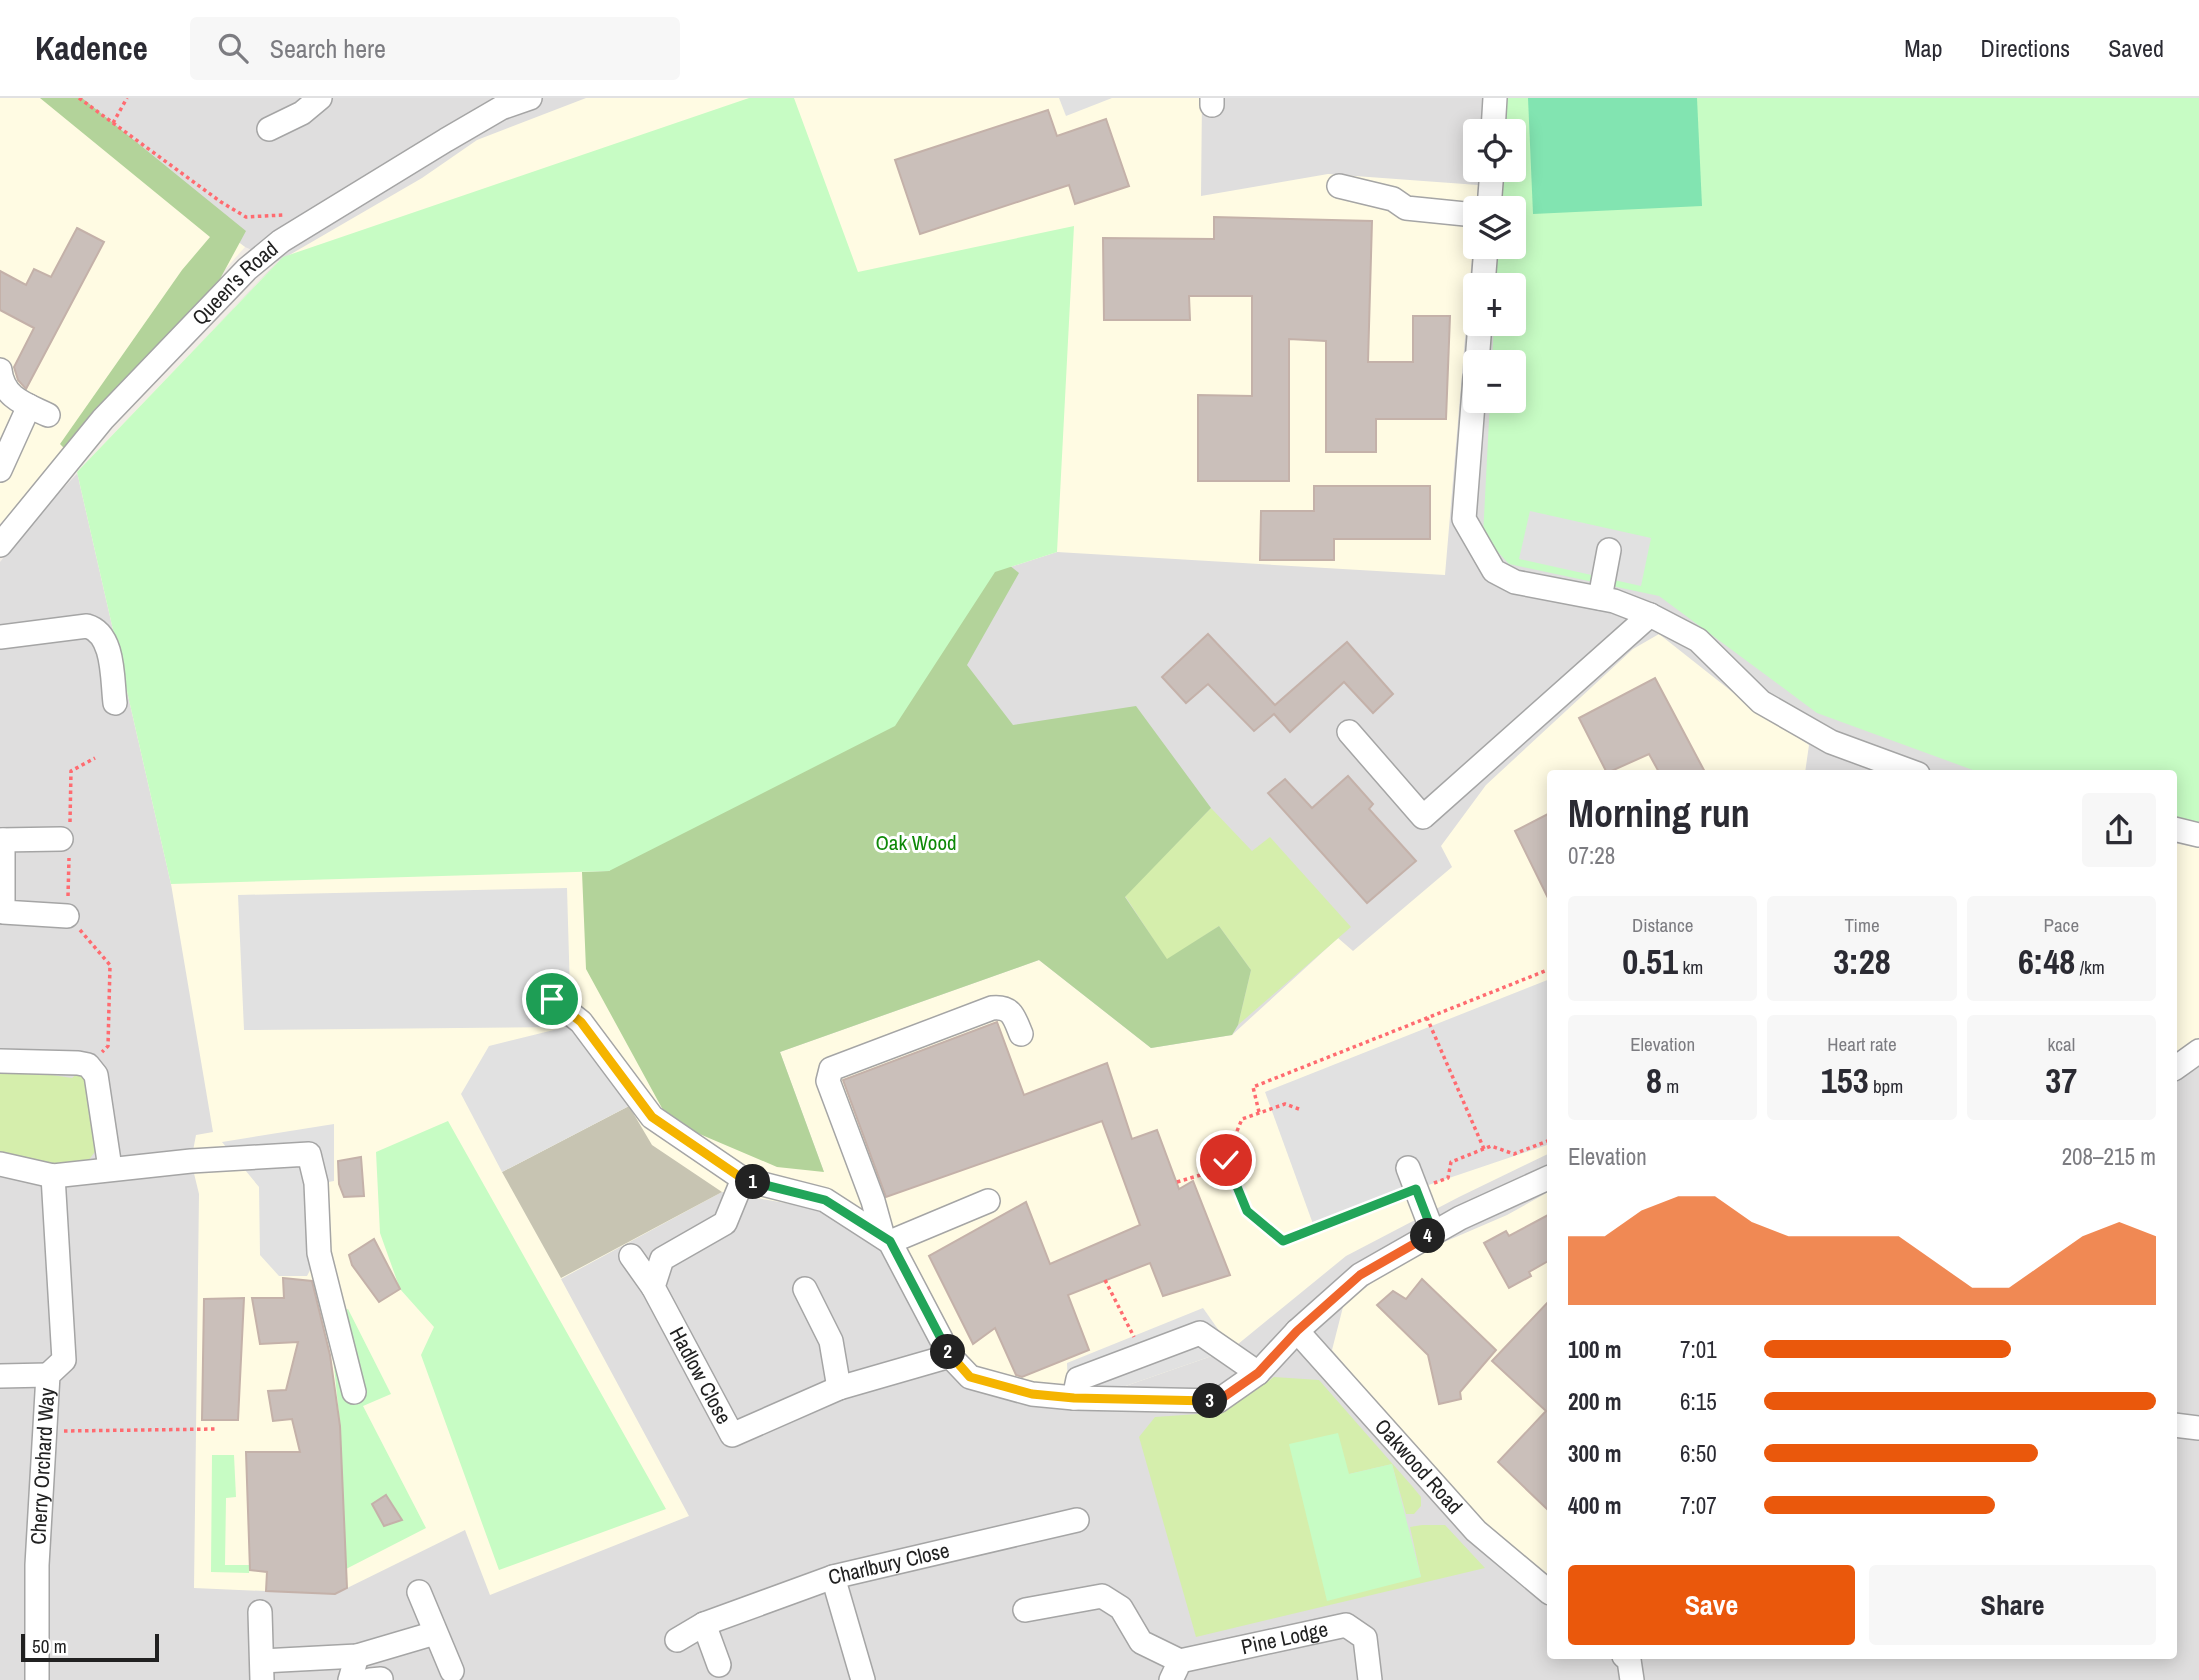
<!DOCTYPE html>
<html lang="en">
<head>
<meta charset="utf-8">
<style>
  :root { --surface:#fff; --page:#f7f7f7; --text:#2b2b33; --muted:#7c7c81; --line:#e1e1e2; --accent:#ea580c }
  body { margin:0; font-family:"Archivo Narrow",sans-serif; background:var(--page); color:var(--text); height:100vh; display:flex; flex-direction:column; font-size:26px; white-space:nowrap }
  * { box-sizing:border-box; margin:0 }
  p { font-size:23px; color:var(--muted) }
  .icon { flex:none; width:38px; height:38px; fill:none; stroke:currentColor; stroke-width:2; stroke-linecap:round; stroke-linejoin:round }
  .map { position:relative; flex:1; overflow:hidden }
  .drawer { position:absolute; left:1547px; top:672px; width:630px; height:889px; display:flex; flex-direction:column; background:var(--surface); border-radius:7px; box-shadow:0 4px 18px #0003 }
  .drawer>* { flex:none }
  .fabs { position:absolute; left:1463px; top:21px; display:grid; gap:14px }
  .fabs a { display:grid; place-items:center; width:63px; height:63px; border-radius:7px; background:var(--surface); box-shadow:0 4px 18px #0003; font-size:35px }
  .scale { position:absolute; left:21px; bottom:18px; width:138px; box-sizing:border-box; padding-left:7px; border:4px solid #212121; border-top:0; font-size:19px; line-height:24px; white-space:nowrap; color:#212121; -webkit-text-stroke:5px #fff; paint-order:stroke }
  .pin { position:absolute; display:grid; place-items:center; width:60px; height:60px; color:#fff; margin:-30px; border:4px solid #fff; border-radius:50%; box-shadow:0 2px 7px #0007 }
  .km { position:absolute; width:35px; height:35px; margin:-18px; border-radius:50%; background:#222; color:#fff; font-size:19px; line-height:35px; text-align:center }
  .round { display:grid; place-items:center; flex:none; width:74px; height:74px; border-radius:7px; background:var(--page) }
  .overview { display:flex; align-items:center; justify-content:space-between; height:119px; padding:0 21px }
  h1 { font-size:38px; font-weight:700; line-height:52px }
  .figures { display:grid; grid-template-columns:repeat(3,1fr); gap:10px; height:119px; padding:7px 21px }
  .figures div { display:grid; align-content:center; border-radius:7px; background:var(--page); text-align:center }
  .figures b { font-size:35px; font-weight:700 }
  .figures small { font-size:19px; font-weight:400 }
  .figures p { font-size:19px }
  .chart { height:196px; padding:14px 21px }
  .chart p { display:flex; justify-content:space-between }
  .chart svg { width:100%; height:126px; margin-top:7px; fill:var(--accent); opacity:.7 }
  .primary-button { display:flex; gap:14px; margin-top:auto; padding:14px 21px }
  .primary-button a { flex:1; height:80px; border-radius:7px; background:var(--accent); color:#fff; font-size:28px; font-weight:700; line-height:80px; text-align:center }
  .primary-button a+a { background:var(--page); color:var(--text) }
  ul { padding:0 21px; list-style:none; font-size:23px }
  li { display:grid; grid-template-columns:112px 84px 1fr; align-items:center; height:52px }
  li i { height:18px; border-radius:9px; background:var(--accent) }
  header { display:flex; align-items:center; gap:42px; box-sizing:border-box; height:98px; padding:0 35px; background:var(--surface); border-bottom:2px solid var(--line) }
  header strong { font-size:33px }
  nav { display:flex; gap:38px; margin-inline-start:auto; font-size:24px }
  .search { width:490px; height:63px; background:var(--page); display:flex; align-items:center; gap:18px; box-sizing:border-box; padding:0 24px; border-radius:7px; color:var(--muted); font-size:26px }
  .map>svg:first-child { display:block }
  .residential { fill:#dfdede; fill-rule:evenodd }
  .education { fill:#fffbe3 }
  .construction { fill:#c7c4b2 }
  .grass { fill:#d5eeac }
  .forest { fill:#b3d39a }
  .park { fill:#c7fcc4 }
  .pitch { fill:#82e4b1 }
  .parking { fill:#e1e1e1 }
  .building { fill:#cabfba; stroke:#c4b1a9; stroke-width:2 }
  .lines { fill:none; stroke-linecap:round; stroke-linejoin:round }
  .minor-casing { stroke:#a5a5a5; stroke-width:26 }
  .path { stroke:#ff6b70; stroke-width:3.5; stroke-dasharray:3.5 3.5; stroke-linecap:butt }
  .minor { stroke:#fff; stroke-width:23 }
  .split-1-casing { stroke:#fff; stroke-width:14 }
  .split-2-casing { stroke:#fff; stroke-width:14 }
  .split-3-casing { stroke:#fff; stroke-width:14 }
  .split-4-casing { stroke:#fff; stroke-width:14 }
  .split-5-casing { stroke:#fff; stroke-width:14 }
  .split-1 { stroke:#f5b400; stroke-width:9 }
  .split-2 { stroke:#22a559; stroke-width:9 }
  .split-3 { stroke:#f5b400; stroke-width:9 }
  .split-4 { stroke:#f0652b; stroke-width:9 }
  .split-5 { stroke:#22a559; stroke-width:9 }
  .labels { text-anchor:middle; stroke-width:6; stroke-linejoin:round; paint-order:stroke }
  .street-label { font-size:21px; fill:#212121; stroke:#fff }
  .park-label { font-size:21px; fill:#0d8806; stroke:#fff }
</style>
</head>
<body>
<header>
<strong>Kadence</strong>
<div class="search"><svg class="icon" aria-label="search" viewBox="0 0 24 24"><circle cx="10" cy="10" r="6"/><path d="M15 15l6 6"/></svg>Search here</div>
<nav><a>Map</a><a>Directions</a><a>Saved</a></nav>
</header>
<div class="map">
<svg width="2199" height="1582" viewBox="0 0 2199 1582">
  <rect width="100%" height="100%" fill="#f2ede7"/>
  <!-- residential -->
  <path class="residential" d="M 45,0 L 2199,0 L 2199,1582 L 0,1582 L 0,464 L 55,399 L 278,163 L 245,149 ZM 1475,33 L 1514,33 L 1514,72 L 1475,72 ZM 1475,110 L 1514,110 L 1514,149 L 1475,149 ZM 1475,187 L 1514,187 L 1514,226 L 1475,226 ZM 1475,264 L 1514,264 L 1514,303 L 1475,303 ZM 1550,676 L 2174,676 L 2174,1558 L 1550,1558 Z"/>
  <!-- education -->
  <g class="education">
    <polygon points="0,0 45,0 245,149 0,426"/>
    <polygon points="586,0 1202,0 1201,98 1328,76 1478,87 1445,477 1057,454 995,474 609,773 583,774 824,1074 780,954 1039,862 1151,950 1232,937 1338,840 1353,853 1452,769 1441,748 1486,687 1633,551 1659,536 1740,600 1809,647 1805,675 1550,676 1550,1055 1459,1099 1346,1158 1232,1251 1117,1291 998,1296 977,1274 877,1145 826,1112 722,1094 561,1181 689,1418 490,1497 465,1432 335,1496 194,1490 199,1096 191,1063 196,1037 213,1034 171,786 77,374 279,163 422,80 477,42"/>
    <polygon points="2174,745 2199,750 2199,943 2174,960"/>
    <polygon points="1550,1093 1550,1482 1478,1423 1332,1252 1344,1205 1383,1177 1421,1154 1507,1117"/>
  </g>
  <!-- construction -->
  <polygon class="construction" points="629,1008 652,1047 722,1094 561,1180 502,1074"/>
  <!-- grass -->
  <g class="grass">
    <polygon points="1211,710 1252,753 1270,739 1351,829 1238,927 1251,872 1219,828 1167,862 1125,798"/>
    <path d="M 0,972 L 25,973 L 72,980 L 78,975 C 98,991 95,1026 97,1051 L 88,1063 L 58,1066 L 0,1054 Z"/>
    <polygon points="1274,1279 1319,1282 1412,1388 1421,1399 1421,1408 1414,1416 1406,1416 1392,1366 1349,1376 1289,1347 1421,1479 1410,1429 1422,1427 1445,1427 1485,1470 1196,1539 1139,1339 1155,1319 1212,1315 1246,1299"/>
  </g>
  <!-- forest -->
  <g class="forest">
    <polygon points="40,0 82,0 246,133 220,181 66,352 60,346 182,172 210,139"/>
    <polygon points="986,448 1019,475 967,567 1013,627 1136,608 1211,710 1125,799 1167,861 1219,828 1251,872 1238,927 1232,937 1151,950 1039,862 780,954 824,1074 777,1069 669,1023 586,871 582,774 609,773"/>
  </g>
  <!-- park -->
  <g class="park">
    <polygon points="749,0 794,0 858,174 1074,128 1057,454 995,474 895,628 609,773 171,786 77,374 283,159"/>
    <polygon points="1503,0 2199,0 2199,728 2174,722 2174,676 1981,675 1817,615 1659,498 1509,466 1483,438 1490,303 1514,303 1514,264 1492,264 1494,226 1514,226 1514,187 1496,187 1498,149 1514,149 1514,110 1499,110 1501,72 1514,72 1514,33 1503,33"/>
    <polygon points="448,1023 666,1411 499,1472 421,1257 434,1229 400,1191 380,1135 376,1054"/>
    <polygon points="348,1211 391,1296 363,1308 426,1430 346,1471 340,1328 329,1217"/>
    <polygon points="1338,1335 1349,1376 1392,1366 1421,1479 1327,1503 1289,1346"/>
    <polygon points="212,1357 234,1357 236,1399 226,1400 225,1467 250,1467 249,1475 211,1474"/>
  </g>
  <!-- pitch -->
  <polygon class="pitch" points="1528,0 1697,0 1702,108 1533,116"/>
  <!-- parking -->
  <g class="parking">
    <polygon points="1059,0 1112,0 1066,18"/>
    <polygon points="1530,413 1651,440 1641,488 1519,461"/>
    <polygon points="567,790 571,929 629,1008 502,1074 461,996 489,948 566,929 244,932 238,797"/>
    <polygon points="1550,881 1550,1046 1313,1126 1265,994"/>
    <polygon points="334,1026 334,1083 317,1086 319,1155 307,1178 279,1178 260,1157 259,1089 222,1044"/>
    <polygon points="1203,1210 1232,1251 1117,1291 1068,1289 1067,1265"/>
  </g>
  <!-- building -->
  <g class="building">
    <polygon points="1048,12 1057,38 1106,21 1129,88 1075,106 1069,87 920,136 895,62"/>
    <polygon points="1214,119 1372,123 1368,264 1413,264 1413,218 1450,218 1446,321 1376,321 1376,354 1326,354 1326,243 1289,241 1289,383 1198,383 1198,297 1252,298 1252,198 1189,198 1190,222 1104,222 1103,140 1214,141"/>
    <polygon points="77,130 104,144 26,291 18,282 14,269 34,230 0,212 0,173 26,187 34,171 51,179"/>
    <polygon points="1314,388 1430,388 1430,441 1334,441 1334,462 1260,462 1261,413 1314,413"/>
    <polygon points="1208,536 1275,607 1347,544 1393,596 1373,615 1344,584 1290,634 1274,616 1254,633 1208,586 1186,605 1162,579"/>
    <polygon points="1655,580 1706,676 1660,676 1649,656 1607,675 1579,620"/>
    <polygon points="1348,678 1373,706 1369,711 1416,763 1367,805 1268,695 1285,681 1312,710"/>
    <polygon points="1550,715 1550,804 1515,733"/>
    <polygon points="997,924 1024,997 1107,965 1132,1041 1157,1032 1179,1091 1193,1083 1230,1177 1163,1198 1150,1165 1068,1197 1089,1252 1022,1279 1016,1277 995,1230 973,1246 929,1158 1026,1104 1050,1166 1140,1127 1102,1023 886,1099 843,982"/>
    <polygon points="361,1059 364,1098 344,1099 339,1086 338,1063"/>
    <polygon points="1550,1116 1550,1162 1529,1174 1531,1178 1509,1190 1484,1145 1506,1133 1509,1138"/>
    <polygon points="374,1141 400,1191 379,1204 352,1167 349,1157"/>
    <polygon points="283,1180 312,1183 330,1257 340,1328 347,1490 335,1496 266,1493 267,1474 250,1472 246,1354 300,1354 292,1321 273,1323 268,1293 286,1292 298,1244 260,1246 252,1200 284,1200"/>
    <polygon points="1422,1181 1496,1252 1460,1294 1461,1301 1439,1306 1428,1257 1377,1207 1393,1193 1406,1201"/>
    <polygon points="244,1200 238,1322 202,1322 204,1201"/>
    <polygon points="1550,1202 1550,1414 1498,1364 1546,1313 1492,1263"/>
    <polygon points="386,1397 402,1422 384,1428 372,1406"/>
  </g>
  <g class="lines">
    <!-- minor casing -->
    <g class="minor-casing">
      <g id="minor">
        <polyline points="1212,0 1212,7"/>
        <polyline points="269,31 302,15 320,0"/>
        <polyline points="1493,33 1495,0"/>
        <polyline points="1339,88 1393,101 1406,110 1475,117"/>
        <polyline points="1489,110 1492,72"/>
        <polyline points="1483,187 1486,149"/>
        <polyline points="1477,264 1480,226"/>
        <path d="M 0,272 C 3,300 25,306 48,317"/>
        <polyline points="1475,280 1464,421 1494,473 1515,484 1614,503 1650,517 1698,542 1761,604 1831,644 1918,676"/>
        <polyline points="0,372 29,308"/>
        <path id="s1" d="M 0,447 L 103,321 L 247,171 L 281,143 L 446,42 L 501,10 L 530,0"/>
        <polyline points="1600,500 1609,452"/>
        <path d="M 0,539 L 87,528 C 115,536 112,582 115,605"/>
        <polyline points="1349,634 1423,719 1650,517"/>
        <polyline points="2174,731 2199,737"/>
        <polyline points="0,742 61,741"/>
        <polyline points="3,742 3,814 67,818"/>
        <polyline points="552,901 581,924 652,1019 743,1081 825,1102 890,1144 950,1258 970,1279 1032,1296 1074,1300 1218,1303 1258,1275 1297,1233 1360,1177 1460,1120 1550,1079"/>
        <polyline points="0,963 78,965 88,967 96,977 110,1070"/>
        <polyline points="2174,971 2199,953"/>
        <polyline points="0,1066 53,1078 191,1063 309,1056 316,1085 319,1155 354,1294"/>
        <polyline points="1408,1070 1433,1135"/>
        <path id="s2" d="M 743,1081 L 725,1125 L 662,1161 L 653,1189 L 732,1337 L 839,1290 L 950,1258"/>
        <path d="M 883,1139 L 873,1103 L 828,983 L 831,971 L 992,910 C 1012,908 1014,919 1021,936"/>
        <polyline points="890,1144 988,1103"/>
        <polyline points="631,1158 653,1189"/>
        <polyline points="805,1191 831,1243 839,1290"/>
        <path id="s3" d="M 1297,1233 L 1476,1433 L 1550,1495"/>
        <polyline points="0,1278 48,1277"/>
        <polyline points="1074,1300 1078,1281 1200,1235 1258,1275"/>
        <polyline points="2174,1327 2199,1330"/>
        <polyline points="833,1479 863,1582"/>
        <polyline points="419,1494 452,1573"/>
        <polyline points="1025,1512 1102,1498 1121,1510 1141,1544 1180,1563"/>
        <polyline points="260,1514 262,1582"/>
        <polyline points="704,1526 719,1567"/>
        <path id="s4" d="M 677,1542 L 704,1526 L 833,1479 L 1077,1422"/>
        <polyline points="1624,1558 1629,1562 1632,1582"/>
        <polyline points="262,1563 357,1558 435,1535"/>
        <path id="s5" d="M 37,1582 L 37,1467 L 48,1277 L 64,1262 L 53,1078"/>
        <polyline points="350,1582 357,1558"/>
        <polyline points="370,1582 381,1581"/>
        <path id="s6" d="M 1171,1582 L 1180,1563 L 1346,1527 L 1365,1540 L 1370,1582"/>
      </g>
    </g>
    <!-- path -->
    <g class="path">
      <polyline points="79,0 221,104 246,119 283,117"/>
      <polyline points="113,25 127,0"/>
      <polyline points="70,724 71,673 95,660"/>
      <polyline points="68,798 69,760"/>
      <polyline points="80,832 110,867 108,948 102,954"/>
      <polyline points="1299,1011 1285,1006 1242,1021 1225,1062 1247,1113 1283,1144 1397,1098"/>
      <polyline points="1259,1014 1253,989 1427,920"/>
      <polyline points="1484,1051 1427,920 1550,871"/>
      <polyline points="1177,1084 1214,1073 1225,1062"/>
      <polyline points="1434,1085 1448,1080 1451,1064 1491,1048 1514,1056 1550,1042"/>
      <polyline points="1105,1182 1134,1239"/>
      <polyline points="64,1333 217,1331"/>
    </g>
    <!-- minor -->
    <use href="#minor" class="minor"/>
  </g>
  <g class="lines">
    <!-- split-1 casing -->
    <g class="split-1-casing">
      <polyline id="split-1" points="552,901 581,924 652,1019 743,1081 753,1084"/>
    </g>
    <!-- split-2 casing -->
    <g class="split-2-casing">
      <polyline id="split-2" points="753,1084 825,1102 890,1143 948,1254"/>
    </g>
    <!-- split-3 casing -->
    <g class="split-3-casing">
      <polyline id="split-3" points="948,1254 970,1279 1032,1296 1074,1300 1210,1303"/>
    </g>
    <!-- split-4 casing -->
    <g class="split-4-casing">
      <polyline id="split-4" points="1210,1303 1218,1303 1258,1275 1297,1233 1360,1177 1428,1138"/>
    </g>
    <!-- split-5 casing -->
    <g class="split-5-casing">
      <polyline id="split-5" points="1226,1062 1247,1113 1283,1143 1416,1091 1433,1135 1428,1138"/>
    </g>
    <!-- split-1 -->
    <use href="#split-1" class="split-1"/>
    <!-- split-2 -->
    <use href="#split-2" class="split-2"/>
    <!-- split-3 -->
    <use href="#split-3" class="split-3"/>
    <!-- split-4 -->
    <use href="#split-4" class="split-4"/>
    <!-- split-5 -->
    <use href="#split-5" class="split-5"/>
  </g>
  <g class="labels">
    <!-- street labels -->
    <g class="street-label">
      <text dy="7" stroke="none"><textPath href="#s1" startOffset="352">Queen's Road</textPath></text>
      <text dy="7" stroke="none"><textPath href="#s2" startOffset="250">Hadlow Close</textPath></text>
      <text dy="7" stroke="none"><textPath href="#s5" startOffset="214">Cherry Orchard Way</textPath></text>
      <text dy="7" stroke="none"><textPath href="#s3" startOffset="182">Oakwood Road</textPath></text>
      <text dy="7" stroke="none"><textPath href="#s4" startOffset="226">Charlbury Close</textPath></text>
      <text dy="7" stroke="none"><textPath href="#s6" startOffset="128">Pine Lodge</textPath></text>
    </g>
    <!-- park labels -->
    <g class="park-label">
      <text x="916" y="752">Oak Wood</text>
    </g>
  </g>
</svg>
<div class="fabs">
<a><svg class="icon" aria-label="locate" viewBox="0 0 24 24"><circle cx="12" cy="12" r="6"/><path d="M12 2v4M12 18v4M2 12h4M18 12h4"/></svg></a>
<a><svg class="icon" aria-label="layers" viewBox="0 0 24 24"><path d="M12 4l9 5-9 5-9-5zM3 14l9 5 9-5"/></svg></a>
<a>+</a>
<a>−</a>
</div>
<div class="scale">50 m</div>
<div class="pin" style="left:552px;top:901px;background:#1e9e55"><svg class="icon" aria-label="arrive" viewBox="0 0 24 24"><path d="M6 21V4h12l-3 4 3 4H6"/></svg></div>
<div class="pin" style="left:1226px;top:1062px;background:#d93025"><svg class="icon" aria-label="check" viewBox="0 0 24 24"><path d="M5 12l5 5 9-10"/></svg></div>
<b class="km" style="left:753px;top:1084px">1</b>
<b class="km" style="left:948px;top:1254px">2</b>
<b class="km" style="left:1210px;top:1303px">3</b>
<b class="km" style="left:1428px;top:1138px">4</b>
<section class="drawer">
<div class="overview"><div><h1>Morning run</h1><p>07:28</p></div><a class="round"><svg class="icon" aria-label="share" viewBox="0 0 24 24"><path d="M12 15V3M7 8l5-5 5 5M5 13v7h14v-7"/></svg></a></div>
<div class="figures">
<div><p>Distance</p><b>0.51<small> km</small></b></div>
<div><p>Time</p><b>3:28</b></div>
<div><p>Pace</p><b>6:48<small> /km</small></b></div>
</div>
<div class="figures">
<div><p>Elevation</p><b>8<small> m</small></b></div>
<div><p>Heart rate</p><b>153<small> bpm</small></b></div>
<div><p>kcal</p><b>37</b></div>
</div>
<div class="chart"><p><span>Elevation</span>208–215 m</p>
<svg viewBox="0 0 160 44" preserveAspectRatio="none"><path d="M0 44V20L10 20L20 11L30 6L40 6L50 15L60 20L70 20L80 20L90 20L100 29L110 38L120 38L130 29L140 20L150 15L160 20V44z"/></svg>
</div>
<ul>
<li><b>100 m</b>7:01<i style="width:63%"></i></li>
<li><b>200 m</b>6:15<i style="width:100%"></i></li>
<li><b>300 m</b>6:50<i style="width:70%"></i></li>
<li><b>400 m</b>7:07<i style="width:59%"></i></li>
</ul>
<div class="primary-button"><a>Save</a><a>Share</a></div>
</section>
</div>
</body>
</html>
